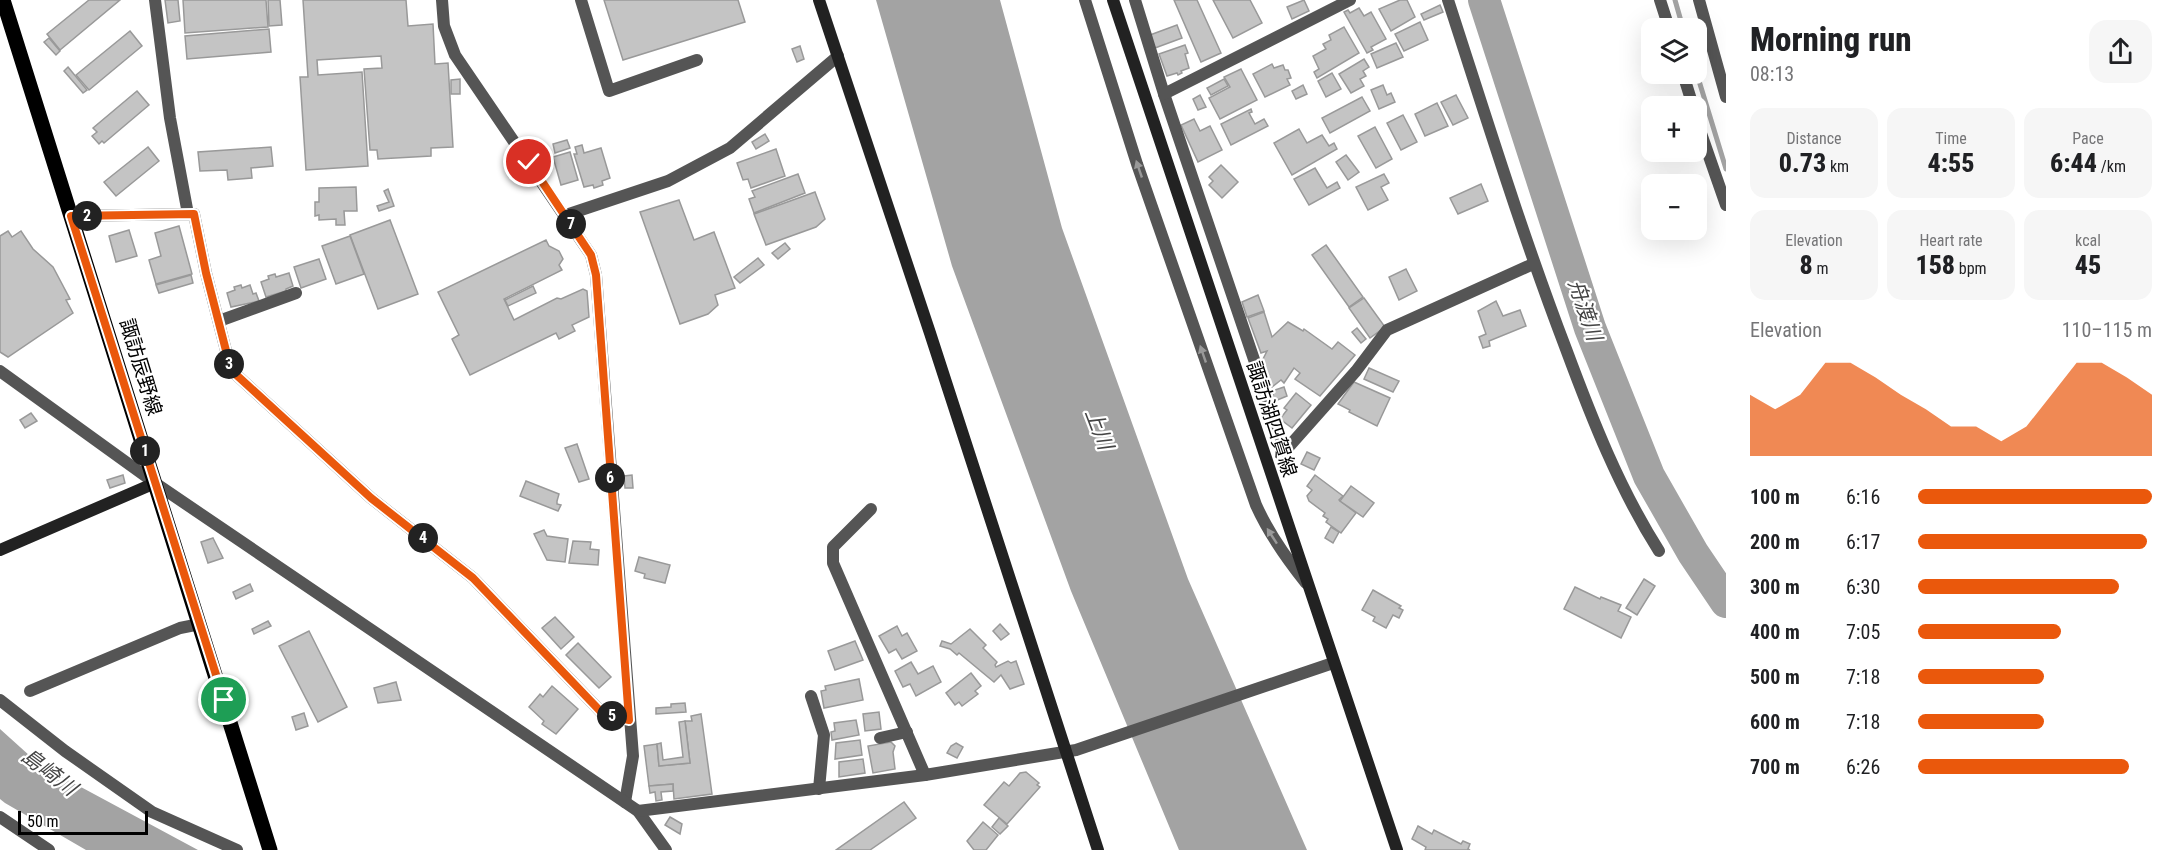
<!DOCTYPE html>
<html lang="en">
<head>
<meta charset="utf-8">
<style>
  :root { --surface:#fff; --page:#f6f6f6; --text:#202124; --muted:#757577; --accent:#ea580c }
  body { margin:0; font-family:"Roboto Condensed","Noto Sans JP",sans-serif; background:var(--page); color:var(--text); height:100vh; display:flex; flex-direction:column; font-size:22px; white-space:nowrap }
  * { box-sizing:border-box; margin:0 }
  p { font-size:20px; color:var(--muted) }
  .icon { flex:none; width:33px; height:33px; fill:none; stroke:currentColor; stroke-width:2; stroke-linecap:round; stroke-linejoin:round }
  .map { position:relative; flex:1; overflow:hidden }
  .drawer { display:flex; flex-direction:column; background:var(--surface); width:450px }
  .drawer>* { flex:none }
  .buttons { position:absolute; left:1641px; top:18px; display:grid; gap:12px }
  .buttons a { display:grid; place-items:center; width:66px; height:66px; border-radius:12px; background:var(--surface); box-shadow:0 6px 24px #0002; font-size:30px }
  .scale { position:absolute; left:18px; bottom:15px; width:130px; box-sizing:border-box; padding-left:6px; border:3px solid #000; border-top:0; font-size:16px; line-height:21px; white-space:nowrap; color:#000; -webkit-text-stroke:4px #fff; paint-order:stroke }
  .pin { position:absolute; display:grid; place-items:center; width:51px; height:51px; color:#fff; margin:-26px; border:3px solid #fff; border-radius:50%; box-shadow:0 2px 6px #0007 }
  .km { position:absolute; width:30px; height:30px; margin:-15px; border-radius:50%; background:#222; color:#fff; font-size:16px; line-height:30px; text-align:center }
  .round { display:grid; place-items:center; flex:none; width:63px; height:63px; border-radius:18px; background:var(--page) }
  .headline { display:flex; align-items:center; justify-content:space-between; height:102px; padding:0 24px }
  h1 { font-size:33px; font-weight:800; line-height:45px }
  .figures { display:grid; grid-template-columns:repeat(3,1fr); gap:9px; height:102px; padding:6px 24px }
  .figures div { display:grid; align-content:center; border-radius:15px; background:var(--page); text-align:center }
  .figures b { font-size:26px; font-weight:800 }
  .figures small { font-size:16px; font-weight:400 }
  .figures p { font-size:16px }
  .chart { height:168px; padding:12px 24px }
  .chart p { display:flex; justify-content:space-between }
  .chart svg { width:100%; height:108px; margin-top:6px; fill:var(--accent); opacity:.7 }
  ul { padding:0 24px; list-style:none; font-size:20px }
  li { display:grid; grid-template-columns:96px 72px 1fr; align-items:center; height:45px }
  li i { height:15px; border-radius:8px; background:var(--accent) }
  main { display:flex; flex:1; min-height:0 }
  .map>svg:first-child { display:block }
  .water { fill:#a3a3a3 }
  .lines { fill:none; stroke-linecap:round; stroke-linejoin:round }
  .stream { stroke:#a3a3a3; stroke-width:5 }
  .river { stroke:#a3a3a3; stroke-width:32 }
  .building { fill:#c4c4c4; stroke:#999; stroke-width:1.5 }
  .street { stroke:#555; stroke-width:12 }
  .secondary { stroke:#222; stroke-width:12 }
  .primary { stroke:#000; stroke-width:15 }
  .oneway { fill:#999 }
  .route-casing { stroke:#fff; stroke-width:12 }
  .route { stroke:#ea580c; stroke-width:8 }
  .labels { text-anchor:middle; stroke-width:4.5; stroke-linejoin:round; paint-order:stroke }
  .street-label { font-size:20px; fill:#000; stroke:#fff }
  .water-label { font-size:21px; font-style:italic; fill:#444; stroke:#fff }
</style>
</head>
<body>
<main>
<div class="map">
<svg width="1726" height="850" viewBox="0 0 1726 850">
  <rect width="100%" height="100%" fill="#fff"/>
  <!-- water -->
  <g class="water">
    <polygon points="876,0 1000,0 1062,228 1188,579 1307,850 1179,850 1071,591 952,266"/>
    <polygon points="0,729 40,765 198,850 86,850 5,803 0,799"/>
  </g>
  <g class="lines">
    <!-- stream -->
    <g class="stream">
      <polyline points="1675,0 1683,28"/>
      <polyline points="1696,71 1726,169"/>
    </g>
    <!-- river -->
    <polyline class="river" points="1484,0 1590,328 1649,476 1693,553 1726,602"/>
  </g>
  <!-- building -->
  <g class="building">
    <polygon points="89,0 120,0 60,50 47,34"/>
    <polygon points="165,0 178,0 180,21 168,23"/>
    <polygon points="183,0 266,0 268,27 185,33"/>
    <polygon points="268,0 280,0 282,25 269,26"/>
    <polygon points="303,0 406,0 408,26 433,24 435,64 448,63 453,147 431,148 431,156 378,159 377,150 370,150 364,69 382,68 381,56 317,60 318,75 362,72 368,166 306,170 300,77 308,77"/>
    <polygon points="604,0 738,0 745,22 623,60"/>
    <polygon points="1174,0 1197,0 1221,53 1201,62"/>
    <polygon points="1213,0 1250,0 1262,23 1233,38"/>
    <polygon points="1304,0 1309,11 1292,19 1287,7"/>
    <polygon points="1400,0 1407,0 1415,17 1391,31 1379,9"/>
    <polygon points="1440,5 1443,12 1424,20 1421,14"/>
    <polygon points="1359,8 1364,16 1371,12 1386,39 1371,47 1373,50 1367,53 1344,12 1348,10 1350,13"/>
    <polygon points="1420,22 1428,40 1404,51 1395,34"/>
    <polygon points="1177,25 1182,38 1155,48 1150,35"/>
    <polygon points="1344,27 1359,53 1317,78 1314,72 1319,69 1313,56 1326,49 1323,44 1331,40 1329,35"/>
    <polygon points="269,29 271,52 187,59 185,36"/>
    <polygon points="130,31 142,46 89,90 76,75"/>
    <polygon points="49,38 60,51 56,55 44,42"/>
    <polygon points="1396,43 1403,57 1377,68 1371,54"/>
    <polygon points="1185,45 1188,53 1185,54 1189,68 1181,71 1182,73 1178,75 1177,73 1167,76 1159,54"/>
    <polygon points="800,46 804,59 797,62 792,49"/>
    <polygon points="1364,59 1369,67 1363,71 1366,76 1360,79 1364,86 1351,93 1339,74"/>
    <polygon points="1272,64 1274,68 1283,65 1285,70 1288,70 1291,78 1287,79 1290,85 1265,97 1253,74"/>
    <polygon points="68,67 87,90 83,93 64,71"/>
    <polygon points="1241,69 1257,100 1220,119 1209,98 1230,87 1224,77"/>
    <polygon points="1332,73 1341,89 1326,97 1318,81"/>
    <polygon points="460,79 460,94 451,94 451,80"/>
    <polygon points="1224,79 1228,86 1211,95 1207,88"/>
    <polygon points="1303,85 1307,94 1296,99 1292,91"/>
    <polygon points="1383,85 1387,95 1391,93 1395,102 1379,109 1371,90"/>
    <polygon points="137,91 149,105 104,143 102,141 99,144 92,136 97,132 93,128"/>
    <polygon points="1200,95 1206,107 1198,110 1193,99"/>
    <polygon points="1456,95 1468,118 1453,125 1441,102"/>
    <polygon points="1362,97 1370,111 1330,133 1322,118"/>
    <polygon points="1437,103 1448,126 1425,136 1415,114"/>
    <polygon points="1251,109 1252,112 1249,113 1255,124 1264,119 1268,126 1231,145 1221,124"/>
    <polygon points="1403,115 1417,142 1401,150 1387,123"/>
    <polygon points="1194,119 1200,131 1210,126 1222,150 1198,162 1181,125"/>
    <polygon points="1375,127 1392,159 1376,168 1358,136"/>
    <polygon points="1299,129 1307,143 1322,135 1329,146 1334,143 1337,149 1292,175 1274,143"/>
    <polygon points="765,134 769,141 756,149 752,142"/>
    <polygon points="567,140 570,148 555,153 553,144"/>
    <polygon points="582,145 584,153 601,148 610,178 602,181 603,185 594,188 593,185 584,187 574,154 577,154 575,147"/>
    <polygon points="148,147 159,161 116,196 104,182"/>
    <polygon points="271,147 273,166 251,168 252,178 228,180 227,170 200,171 198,152"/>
    <polygon points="776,149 785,176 751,188 748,179 743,180 737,163"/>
    <polygon points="570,152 578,180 561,185 553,157"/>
    <polygon points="1346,155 1359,172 1348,180 1336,162"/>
    <polygon points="1221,165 1238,182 1222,198 1209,185 1213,181 1209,177"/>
    <polygon points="1315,168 1327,188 1337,182 1340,188 1309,205 1294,179"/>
    <polygon points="798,174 805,193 754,213 749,199 755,197 752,191"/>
    <polygon points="1384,174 1389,183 1381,187 1388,200 1368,210 1356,187"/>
    <polygon points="1481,184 1488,201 1458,214 1450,198"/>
    <polygon points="356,187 357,211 344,211 345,225 336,225 336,219 319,220 319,215 315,216 315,202 319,202 319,188"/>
    <polygon points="388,189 394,206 379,211 377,206 389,202 384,191"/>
    <polygon points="815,192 825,219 816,227 766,245 754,214"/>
    <polygon points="679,200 694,240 714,232 735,288 715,295 718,305 708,314 680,324 640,212"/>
    <polygon points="390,220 418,294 378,309 350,235"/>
    <polygon points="179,226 192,274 156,284 149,260 161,256 155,233"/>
    <polygon points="129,230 137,256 116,262 109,236"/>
    <polygon points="8,231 12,237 21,231 33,249 53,267 70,299 66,300 73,313 8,357 0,352 0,236"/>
    <polygon points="350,236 364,274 336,284 322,246"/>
    <polygon points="546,240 549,246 559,251 563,259 559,265 562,270 504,299 514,320 557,298 561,299 583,289 587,291 589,317 572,325 575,331 559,339 556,333 470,375 452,339 459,335 438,292"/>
    <polygon points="785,243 790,249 778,259 772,253"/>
    <polygon points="1326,245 1363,297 1349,307 1312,255"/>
    <polygon points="758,258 764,265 740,283 734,277"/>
    <polygon points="319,259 326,279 301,288 294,267"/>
    <polygon points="1406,269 1417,291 1399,300 1389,277"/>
    <polygon points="289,273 293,286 286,289 286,291 266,297 261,282 269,279 268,276 275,274 276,277"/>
    <polygon points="191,275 193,283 159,293 156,285"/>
    <polygon points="241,285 242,288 250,285 253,294 256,293 259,301 231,307 227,293 235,290 234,287"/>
    <polygon points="533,286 536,293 508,306 505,300"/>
    <polygon points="1258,295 1264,311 1247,317 1242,302"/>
    <polygon points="1364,298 1385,327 1370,338 1349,308"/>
    <polygon points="1496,301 1503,316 1520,310 1526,326 1489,341 1490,346 1483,348 1479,337 1486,334 1478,311"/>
    <polygon points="1264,312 1272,337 1288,322 1303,331 1304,329 1332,349 1338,342 1355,355 1320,396 1295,379 1300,373 1294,368 1284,383 1281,380 1272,387 1262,361 1267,351 1261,353 1248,318"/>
    <polygon points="1357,328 1366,339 1361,343 1352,332"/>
    <polygon points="1369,368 1399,381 1393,392 1364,379"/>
    <polygon points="1354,382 1390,398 1377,426 1349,412 1350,410 1338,404"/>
    <polygon points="1284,387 1287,396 1275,401 1272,391"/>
    <polygon points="1296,393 1311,405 1292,428 1280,419 1287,410 1284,408"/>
    <polygon points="31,413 37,421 25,428 20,420"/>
    <polygon points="577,444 589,479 579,482 565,448"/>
    <polygon points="1307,452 1320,458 1314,470 1301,464"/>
    <polygon points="123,475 125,483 110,488 107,480"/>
    <polygon points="632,475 633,488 625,488 624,476"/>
    <polygon points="1315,475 1343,496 1339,500 1356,513 1341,533 1326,522 1328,519 1323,516 1325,513 1309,501 1307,496 1312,490 1307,486"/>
    <polygon points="526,481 559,494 557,501 557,504 561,505 558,511 520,496"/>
    <polygon points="1351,486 1374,503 1363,517 1340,501"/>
    <polygon points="1331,527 1339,532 1333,543 1325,538"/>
    <polygon points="544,530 547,536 568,539 565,562 547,560 534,534"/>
    <polygon points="213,538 223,558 208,563 201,542"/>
    <polygon points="573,541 591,542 590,549 599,550 598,565 569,563"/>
    <polygon points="639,557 670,565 665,583 644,578 645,574 635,571"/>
    <polygon points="1644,579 1655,586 1637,615 1626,608"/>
    <polygon points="250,584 253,591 236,599 233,592"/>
    <polygon points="1575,587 1600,599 1601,597 1621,605 1618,611 1631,617 1621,638 1564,609"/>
    <polygon points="1373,590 1401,606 1399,608 1403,610 1399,618 1393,615 1386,628 1373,621 1375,617 1362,610"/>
    <polygon points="555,617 574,637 561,649 542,628"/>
    <polygon points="268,621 271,626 254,634 252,629"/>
    <polygon points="1000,624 1009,634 1001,640 993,631"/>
    <polygon points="897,626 902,636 907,633 917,651 902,659 896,649 889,653 879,636"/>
    <polygon points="970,629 986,645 983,648 997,662 995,665 996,667 1008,661 1011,663 1016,661 1024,684 1010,689 1001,675 994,682 959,653 957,655 950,649 940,646 942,641 951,644"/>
    <polygon points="309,631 347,707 318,722 279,646"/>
    <polygon points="855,641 863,660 835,670 828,651"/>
    <polygon points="578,643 611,677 599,688 566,655"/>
    <polygon points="911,662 918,674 933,666 941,682 916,696 910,684 903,687 895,671"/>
    <polygon points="971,673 981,686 975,691 978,694 962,706 959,702 955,705 946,693"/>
    <polygon points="859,679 863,700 824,708 821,691 826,690 825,686"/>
    <polygon points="396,682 401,700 378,703 374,688"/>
    <polygon points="552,686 578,709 556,734 542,724 544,721 529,707 540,694 543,697"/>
    <polygon points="685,703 686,712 656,714 656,708 671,707 671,704"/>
    <polygon points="879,712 881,729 865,731 863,714"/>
    <polygon points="304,713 308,726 296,730 292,717"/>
    <polygon points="701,714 712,794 674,799 673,784 649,786 644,746 657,744 659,766 690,763 685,721 692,721 691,716"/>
    <polygon points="856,720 859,735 832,740 831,732 835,731 834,723"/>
    <polygon points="685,721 690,763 659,766 657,744 661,743 663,760 683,757 679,722"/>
    <polygon points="860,740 862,755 835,759 836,743"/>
    <polygon points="891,742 895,746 893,752 895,769 873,773 868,746"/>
    <polygon points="956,743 963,747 957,758 947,753 951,746"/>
    <polygon points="863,759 865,773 839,777 839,762"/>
    <polygon points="1026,772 1039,783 1037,785 1040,787 1007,824 984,805 1004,782 1009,786 1020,773"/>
    <polygon points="673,784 673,791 661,792 662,800 656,801 655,792 650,793 649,786"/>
    <polygon points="904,802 916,818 870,850 836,850"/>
    <polygon points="670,817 682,824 680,834 665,825"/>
    <polygon points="999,818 1008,826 1000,834 992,827"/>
    <polygon points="983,822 998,835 986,850 974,850 967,841"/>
    <polygon points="1418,826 1432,834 1434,830 1461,844 1463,841 1470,844 1468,849 1470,850 1425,850 1426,847 1412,839"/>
  </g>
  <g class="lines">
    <!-- street -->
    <g class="street">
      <polyline points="155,0 170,118 188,214"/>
      <polyline points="442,0 444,26 455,55 591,255 596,275 633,756 625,802"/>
      <polyline points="581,0 609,91 697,60"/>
      <path d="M 1085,0 L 1137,164 L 1256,505 C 1269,534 1286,558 1306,583"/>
      <polyline points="1135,0 1164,94 1285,451 1356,371 1387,330 1533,264"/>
      <path d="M 1448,0 C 1486,117 1522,234 1566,349 C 1592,419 1619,488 1659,551"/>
      <polyline points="1660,0 1669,28"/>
      <polyline points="1699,0 1726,97"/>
      <polyline points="1683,74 1693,106"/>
      <polyline points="1164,94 1350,0"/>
      <polyline points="1696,119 1726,205"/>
      <polyline points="566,215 668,181 730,148 838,56"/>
      <polyline points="71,216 194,214 206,273 231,370 371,498 473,578 603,714 629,720"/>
      <polyline points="219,321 296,293"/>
      <polyline points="0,371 155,483 638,811 666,850"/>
      <polyline points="871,509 833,547 833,563 925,775"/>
      <polyline points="30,691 180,628 200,624"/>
      <polyline points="811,696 824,735 819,789"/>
      <polyline points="0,700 65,751 152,812 237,850"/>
      <polyline points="880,738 907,732"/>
      <polyline points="638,811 925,775 1076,750 1333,663"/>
      <polyline points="0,817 49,850"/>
    </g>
    <!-- secondary -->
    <g class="secondary">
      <polyline points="819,0 930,333 1098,850"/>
      <polyline points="1113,0 1397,850"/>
      <polyline points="0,550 155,483"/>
    </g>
    <!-- primary -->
    <polyline class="primary" points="3,0 270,850"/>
  </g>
  <!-- one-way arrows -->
  <defs><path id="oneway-solid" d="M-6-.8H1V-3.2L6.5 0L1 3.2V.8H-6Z" transform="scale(1.5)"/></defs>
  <g class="oneway">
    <use href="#oneway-solid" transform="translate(1139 169) rotate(-109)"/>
    <use href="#oneway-solid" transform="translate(1203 354) rotate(-109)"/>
    <use href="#oneway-solid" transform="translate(1272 536) rotate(-123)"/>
  </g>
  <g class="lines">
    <!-- route casing -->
    <g class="route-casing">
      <polyline id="route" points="224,700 71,216 194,214 206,273 231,370 371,498 473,578 603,714 629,720 596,275 591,255 529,162"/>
    </g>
    <!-- route -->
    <use href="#route" class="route"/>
  </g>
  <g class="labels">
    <!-- street labels -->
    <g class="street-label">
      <text transform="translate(141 367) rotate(73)" y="7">諏訪辰野線</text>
      <text transform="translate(1272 419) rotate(72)" y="7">諏訪湖四賀線</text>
    </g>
    <!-- water labels -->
    <g class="water-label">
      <text transform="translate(1585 310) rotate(71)" y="7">舟渡川</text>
      <text transform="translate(1099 429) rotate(69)" y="7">上川</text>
      <text transform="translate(49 772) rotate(37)" y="7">島崎川</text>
    </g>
  </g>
</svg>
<div class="buttons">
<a><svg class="icon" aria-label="layers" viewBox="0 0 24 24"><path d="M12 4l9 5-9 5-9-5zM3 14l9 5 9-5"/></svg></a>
<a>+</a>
<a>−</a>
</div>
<div class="scale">50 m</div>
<div class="pin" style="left:224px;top:700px;background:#1e9e55"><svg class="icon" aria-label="arrive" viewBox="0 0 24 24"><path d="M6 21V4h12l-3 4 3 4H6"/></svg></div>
<div class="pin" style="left:529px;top:162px;background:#d93025"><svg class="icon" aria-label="check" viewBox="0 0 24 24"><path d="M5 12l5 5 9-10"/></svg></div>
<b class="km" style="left:145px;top:451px">1</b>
<b class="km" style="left:87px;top:216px">2</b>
<b class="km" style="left:229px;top:364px">3</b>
<b class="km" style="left:423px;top:538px">4</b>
<b class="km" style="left:612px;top:716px">5</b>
<b class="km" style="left:610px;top:478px">6</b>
<b class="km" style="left:571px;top:224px">7</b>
</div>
<section class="drawer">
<div class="headline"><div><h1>Morning run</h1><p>08:13</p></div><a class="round"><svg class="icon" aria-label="share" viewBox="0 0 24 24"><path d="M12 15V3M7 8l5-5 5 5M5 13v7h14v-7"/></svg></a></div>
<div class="figures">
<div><p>Distance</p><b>0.73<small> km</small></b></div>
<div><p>Time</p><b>4:55</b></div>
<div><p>Pace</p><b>6:44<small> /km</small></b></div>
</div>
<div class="figures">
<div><p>Elevation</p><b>8<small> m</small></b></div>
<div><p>Heart rate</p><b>158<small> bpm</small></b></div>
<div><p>kcal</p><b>45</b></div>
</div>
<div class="chart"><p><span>Elevation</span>110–115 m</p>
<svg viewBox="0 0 160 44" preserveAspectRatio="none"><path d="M0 44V19L10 25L20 19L30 6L40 6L50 12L60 19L70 25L80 32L90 32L100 38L110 32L120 19L130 6L140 6L150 12L160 19V44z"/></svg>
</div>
<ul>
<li><b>100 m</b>6:16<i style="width:100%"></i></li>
<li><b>200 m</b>6:17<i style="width:98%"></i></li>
<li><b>300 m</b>6:30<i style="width:86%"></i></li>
<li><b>400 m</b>7:05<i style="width:61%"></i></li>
<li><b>500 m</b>7:18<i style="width:54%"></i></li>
<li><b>600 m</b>7:18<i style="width:54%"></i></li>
<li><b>700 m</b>6:26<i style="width:90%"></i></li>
</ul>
</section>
</main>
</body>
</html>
